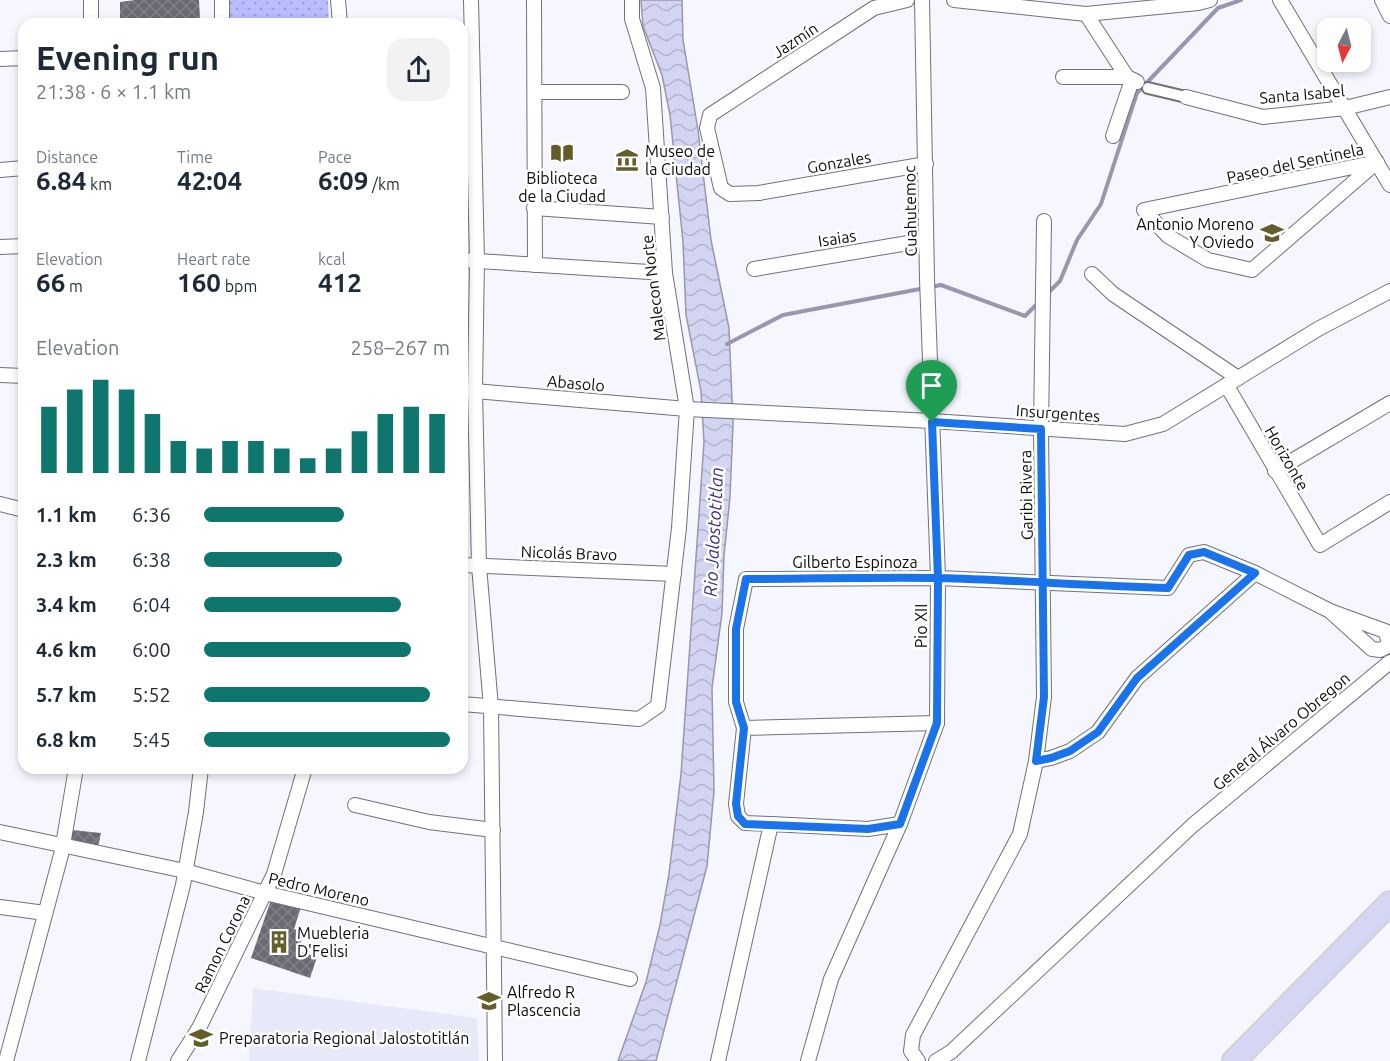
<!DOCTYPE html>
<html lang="en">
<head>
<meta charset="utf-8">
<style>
  :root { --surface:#fff; --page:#f2f2f3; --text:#1f2937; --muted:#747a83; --accent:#0f766e }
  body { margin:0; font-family:Ubuntu,sans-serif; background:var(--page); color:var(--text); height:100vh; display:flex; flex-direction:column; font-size:22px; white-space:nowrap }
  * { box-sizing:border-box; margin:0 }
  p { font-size:20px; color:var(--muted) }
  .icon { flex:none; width:33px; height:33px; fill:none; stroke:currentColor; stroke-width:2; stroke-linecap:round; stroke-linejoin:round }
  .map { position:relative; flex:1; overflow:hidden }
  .side { position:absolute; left:18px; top:18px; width:450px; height:756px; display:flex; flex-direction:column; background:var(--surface); border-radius:18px; box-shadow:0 3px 9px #0003 }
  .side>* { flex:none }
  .needle { width:39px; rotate:187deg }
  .fabs { position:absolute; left:1317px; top:18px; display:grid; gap:12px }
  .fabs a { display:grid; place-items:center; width:54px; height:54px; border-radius:12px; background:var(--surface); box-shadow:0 3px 9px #0003; font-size:30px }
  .pin { position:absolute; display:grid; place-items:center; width:51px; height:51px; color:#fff; margin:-62px -26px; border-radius:50% 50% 50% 0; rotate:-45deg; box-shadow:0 0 6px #0007 }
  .pin .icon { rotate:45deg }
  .round { display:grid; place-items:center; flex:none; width:63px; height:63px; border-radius:18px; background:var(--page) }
  .head { display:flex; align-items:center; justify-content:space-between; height:102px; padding:0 18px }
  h1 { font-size:33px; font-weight:700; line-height:45px }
  .figures { display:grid; grid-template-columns:repeat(3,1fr); gap:9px; height:102px; padding:6px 18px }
  .figures div { display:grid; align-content:center }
  .figures b { font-size:26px; font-weight:700 }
  .figures small { font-size:16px; font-weight:400 }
  .figures p { font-size:16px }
  .chart { height:168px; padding:12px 18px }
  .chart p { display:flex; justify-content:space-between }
  .chart svg { width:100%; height:108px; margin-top:6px; stroke:var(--accent); stroke-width:6 }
  ul { padding:0 18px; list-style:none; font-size:20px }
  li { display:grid; grid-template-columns:96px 72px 1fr; align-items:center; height:45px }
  li i { height:15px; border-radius:8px; background:var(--accent) }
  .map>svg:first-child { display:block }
  .built { fill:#e8e9f8 }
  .grass { fill:url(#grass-dots) }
  .water { fill:url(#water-waves); stroke:#9798ae; stroke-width:1.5 }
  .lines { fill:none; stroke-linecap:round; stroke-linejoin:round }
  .stream { stroke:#9798ae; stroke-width:4 }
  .building { fill:url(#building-cross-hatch) }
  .pedestrian-casing { stroke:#717179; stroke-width:14 }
  .minor-casing { stroke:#717179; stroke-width:16 }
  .primary-casing { stroke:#d3d3d4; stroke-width:26 }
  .pedestrian { stroke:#fff; stroke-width:10 }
  .minor { stroke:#fff; stroke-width:14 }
  .primary { stroke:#d4d6f4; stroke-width:22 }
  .route-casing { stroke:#fff; stroke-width:12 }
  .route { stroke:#1a73e8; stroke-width:8 }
  .labels { text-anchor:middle; stroke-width:5; stroke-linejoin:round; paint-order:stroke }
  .street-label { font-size:16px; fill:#0c0c0f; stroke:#fff }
  .poi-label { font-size:16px; fill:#0c0c0f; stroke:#fff; text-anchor:start }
  .water-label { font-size:18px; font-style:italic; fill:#393084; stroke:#fff }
</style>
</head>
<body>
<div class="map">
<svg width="1390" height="1061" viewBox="0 0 1390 1061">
  <defs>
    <pattern id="grass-dots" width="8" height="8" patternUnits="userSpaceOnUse" patternTransform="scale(1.5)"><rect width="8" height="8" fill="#b9bcfe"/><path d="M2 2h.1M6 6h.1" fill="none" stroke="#9ea0d8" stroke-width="1.8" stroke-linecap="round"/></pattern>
    <pattern id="water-waves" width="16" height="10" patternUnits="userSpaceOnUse" patternTransform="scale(1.5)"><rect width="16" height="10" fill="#d2d4f2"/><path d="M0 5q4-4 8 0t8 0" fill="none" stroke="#b3b5ce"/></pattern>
    <pattern id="building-cross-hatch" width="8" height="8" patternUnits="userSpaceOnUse" patternTransform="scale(1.5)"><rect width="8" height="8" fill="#6a6a72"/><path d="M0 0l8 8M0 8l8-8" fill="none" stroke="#818187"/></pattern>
  </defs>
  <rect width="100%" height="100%" fill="#f6f6ff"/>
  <!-- built -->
  <polygon class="built" points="253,988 477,1018 479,1061 249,1061"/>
  <!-- grass -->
  <polygon class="grass" points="228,0 328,0 329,24 228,24"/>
  <!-- water -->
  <polygon class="water" points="641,0 682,0 683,40 698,130 711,240 729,328 733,424 730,497 724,556 722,613 712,688 714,791 707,866 656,1061 618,1061 646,982 660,925 669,874 681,774 704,442 701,391 686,315 683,242 670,115 662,75 643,26"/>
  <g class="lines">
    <!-- stream -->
    <g class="stream">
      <polyline points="1047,294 1060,281 1077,240 1101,204 1137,93 1218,8 1241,0"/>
      <polyline points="727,344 783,315 941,285 1025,316 1040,301"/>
    </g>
  </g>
  <!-- building -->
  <g class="building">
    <polygon points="135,0 199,0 200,19 154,21 154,24 136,24 136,21 120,21 120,2"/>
    <polygon points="72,830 101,833 97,852 69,846"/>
    <polygon points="272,897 301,907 294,929 304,932 298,951 317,957 310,978 251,958"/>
  </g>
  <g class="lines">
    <!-- pedestrian casing -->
    <g class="pedestrian-casing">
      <polyline id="pedestrian" points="1148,88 1186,97"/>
    </g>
    <!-- minor casing -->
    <g class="minor-casing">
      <g id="minor">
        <polyline points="91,0 91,24"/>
        <polyline points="338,0 340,24"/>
        <polyline points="471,0 477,260 475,390 479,566 491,707 495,1061"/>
        <polyline points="534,0 535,265"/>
        <polyline points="907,0 874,8 710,115 707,128 721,188 730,194 759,193 926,164"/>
        <polyline points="954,0 1086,14 1198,3 1210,0"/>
        <polyline points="1280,0 1390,185"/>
        <polyline points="1382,0 1390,16"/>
        <polyline points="1086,14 1127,77 1137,82"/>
        <polyline points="222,24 222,0"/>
        <polyline points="0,59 24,58"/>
        <polyline points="1063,77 1127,77"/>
        <polyline points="535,92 622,92"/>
        <polyline points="1186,97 1263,117 1345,108 1390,97"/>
        <polyline points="1113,136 1132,80"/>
        <polygon points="1377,162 1252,270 1208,260 1168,236 1144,210"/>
        <polyline points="0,170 24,168"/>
        <polyline points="534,208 662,217"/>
        <polyline points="1044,221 1041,429 1044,697 1036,761 1051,758 1070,751 1098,732 1137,678 1255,573"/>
        <polyline points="0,247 24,246"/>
        <polyline points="462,260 665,273"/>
        <polyline points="754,269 926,240"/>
        <polyline points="1092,274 1113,294 1238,378"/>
        <polyline points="0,375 24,376"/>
        <polyline points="1227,386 1320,545 1390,502"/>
        <polyline points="462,390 687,409 932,421 1125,434 1163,424 1318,329 1390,291"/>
        <polyline points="1275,471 1390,403"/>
        <polyline points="0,504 24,510"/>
        <polyline points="462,565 674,574"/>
        <polyline points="462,704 639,719 658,706 679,528 687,409 665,273 653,88 632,19 632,0"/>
        <polyline points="744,728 937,723"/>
        <polyline points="355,805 429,822 493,830"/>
        <polyline points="771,824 745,823 738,816 736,804 744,728 736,702 736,629 746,579 938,578 1168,588 1189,555 1204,552 1255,573 1330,611 1385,631 1388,639 1388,646 1380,650 1372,649 1330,611"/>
        <polyline points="900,824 937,723 938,578 927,279 922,0"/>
        <polyline points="0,832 185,871 265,893 630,979"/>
        <polyline points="0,907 45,913"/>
        <polyline points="6,1061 62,851 76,768"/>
        <polyline points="138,1061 183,885 196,812 201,768"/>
        <polyline points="178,1061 199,1028 274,874 305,768"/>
        <polyline points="718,1061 771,824 868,829 900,824 831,979 808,1061"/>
        <polyline points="918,1061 911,1051 913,1035 1020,834 1036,761"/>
        <polyline points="936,1061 951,1052 1193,825 1390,662"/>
      </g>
    </g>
    <!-- primary casing -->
    <g class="primary-casing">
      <polyline id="primary" points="1234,1061 1390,903"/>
    </g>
    <!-- pedestrian -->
    <use href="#pedestrian" class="pedestrian"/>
    <!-- minor -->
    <use href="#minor" class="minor"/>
    <!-- primary -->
    <use href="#primary" class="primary"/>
  </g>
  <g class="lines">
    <!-- route casing -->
    <g class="route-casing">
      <path id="route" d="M 932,422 L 938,578 L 937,723 L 900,824 L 868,829 L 745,824 L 738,816 L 736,804 L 744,728 L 736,702 L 736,629 L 746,579 C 810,579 874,577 939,578 C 1015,580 1091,586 1168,588 L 1189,555 L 1204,552 L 1255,573 L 1137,678 L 1098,732 L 1070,751 L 1051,758 L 1036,761 L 1044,697 L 1041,429 L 932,422"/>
    </g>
    <!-- route -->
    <use href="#route" class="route"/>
  </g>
  <!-- icons -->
  <defs>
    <g id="library-bare" transform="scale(1.8)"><path d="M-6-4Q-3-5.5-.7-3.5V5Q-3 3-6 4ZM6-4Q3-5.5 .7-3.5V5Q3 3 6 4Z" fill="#645d2a" stroke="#fff" stroke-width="2.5" paint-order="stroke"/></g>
    <g id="museum-bare" transform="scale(1.8)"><path d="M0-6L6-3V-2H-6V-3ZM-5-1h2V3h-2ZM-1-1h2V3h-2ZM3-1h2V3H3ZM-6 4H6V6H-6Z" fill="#645d2a" stroke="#fff" stroke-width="2.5" paint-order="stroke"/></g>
    <g id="school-bare" transform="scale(1.8)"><path d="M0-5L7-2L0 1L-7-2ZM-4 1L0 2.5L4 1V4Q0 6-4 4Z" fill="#645d2a" stroke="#fff" stroke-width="2.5" paint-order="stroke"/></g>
    <g id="building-bare" transform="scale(1.8)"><path d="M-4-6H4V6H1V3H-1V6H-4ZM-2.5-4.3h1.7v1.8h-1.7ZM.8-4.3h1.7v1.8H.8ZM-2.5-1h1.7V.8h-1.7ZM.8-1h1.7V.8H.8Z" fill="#645d2a" stroke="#fff" stroke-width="2.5" paint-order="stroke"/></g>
    <g id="university-bare" transform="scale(1.8)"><path d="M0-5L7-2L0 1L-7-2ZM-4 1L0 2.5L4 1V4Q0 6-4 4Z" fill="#645d2a" stroke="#fff" stroke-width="2.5" paint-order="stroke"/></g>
  </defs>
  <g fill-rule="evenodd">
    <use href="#library-bare" x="562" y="153"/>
    <use href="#museum-bare" x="627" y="160"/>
    <use href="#school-bare" x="1272" y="233"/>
    <use href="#building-bare" x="279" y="942"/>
    <use href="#school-bare" x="489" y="1001"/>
    <use href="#university-bare" x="201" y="1038"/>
  </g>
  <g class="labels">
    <!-- street labels -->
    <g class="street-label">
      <text transform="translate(795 40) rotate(-33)" y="6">Jazmín</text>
      <text transform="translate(1302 94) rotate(-5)" y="6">Santa Isabel</text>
      <text transform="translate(839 162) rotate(-10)" y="6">Gonzales</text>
      <text transform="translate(1295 163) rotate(-12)" y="6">Paseo del Sentinela</text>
      <text transform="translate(910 211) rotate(-91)" y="6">Cuahutemoc</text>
      <text transform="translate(837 238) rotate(-9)" y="6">Isaias</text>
      <text transform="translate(653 288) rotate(-97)" y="6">Malecon Norte</text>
      <text transform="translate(576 383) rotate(5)" y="6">Abasolo</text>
      <text transform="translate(1058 413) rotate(4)" y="6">Insurgentes</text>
      <text transform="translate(1287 458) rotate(60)" y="6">Horizonte</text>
      <text transform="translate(1026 495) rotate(-91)" y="6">Garibi Rivera</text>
      <text transform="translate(569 553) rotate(2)" y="6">Nicolás Bravo</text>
      <text x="855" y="568">Gilberto Espinoza</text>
      <text transform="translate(921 626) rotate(-90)" y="6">Pio XII</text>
      <text transform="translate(1281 731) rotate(-40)" y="6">General Álvaro Obregon</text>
      <text transform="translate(319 889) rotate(13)" y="6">Pedro Moreno</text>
      <text transform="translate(222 944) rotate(-64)" y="6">Ramon Corona</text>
    </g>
    <!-- poi labels -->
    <g class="poi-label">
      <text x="645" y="157">Museo de<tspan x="645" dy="18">la Ciudad</tspan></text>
      <text x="562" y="184" text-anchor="middle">Biblioteca<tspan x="562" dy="18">de la Ciudad</tspan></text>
      <text x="1254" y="230" text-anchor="end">Antonio Moreno<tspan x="1254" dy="18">Y Oviedo</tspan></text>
      <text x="297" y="939">Muebleria<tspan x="297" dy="18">D'Felisi</tspan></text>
      <text x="507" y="998">Alfredo R<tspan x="507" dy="18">Plascencia</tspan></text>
      <text x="219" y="1044">Preparatoria Regional Jalostotitlán</text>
    </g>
    <!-- water labels -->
    <g class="water-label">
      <text transform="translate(714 532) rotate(-87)" y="6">Rio Jalostotitlan</text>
    </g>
  </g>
</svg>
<div class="fabs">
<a><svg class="needle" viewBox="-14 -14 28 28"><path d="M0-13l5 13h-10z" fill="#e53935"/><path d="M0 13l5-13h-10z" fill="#747a83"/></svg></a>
</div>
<div class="pin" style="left:932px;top:422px;background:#1e9e55"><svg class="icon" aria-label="arrive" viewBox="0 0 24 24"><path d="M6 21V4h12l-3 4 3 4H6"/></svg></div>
<section class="side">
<div class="head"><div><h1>Evening run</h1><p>21:38 · 6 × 1.1 km</p></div><a class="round"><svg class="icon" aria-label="share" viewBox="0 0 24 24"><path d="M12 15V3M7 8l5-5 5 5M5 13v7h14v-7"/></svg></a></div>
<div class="figures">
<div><p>Distance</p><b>6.84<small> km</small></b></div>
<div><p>Time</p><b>42:04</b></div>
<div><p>Pace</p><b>6:09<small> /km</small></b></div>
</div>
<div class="figures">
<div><p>Elevation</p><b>66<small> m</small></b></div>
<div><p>Heart rate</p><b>160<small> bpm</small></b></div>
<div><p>kcal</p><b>412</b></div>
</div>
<div class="chart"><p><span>Elevation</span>258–267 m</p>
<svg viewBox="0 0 160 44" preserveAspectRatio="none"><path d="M5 44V17M15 44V10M25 44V6M35 44V10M45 44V20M55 44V31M65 44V34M75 44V31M85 44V31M95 44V34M105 44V38M115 44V34M125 44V27M135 44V20M145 44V17M155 44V20"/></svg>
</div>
<ul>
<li><b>1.1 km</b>6:36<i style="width:57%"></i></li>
<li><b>2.3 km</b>6:38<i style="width:56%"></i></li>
<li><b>3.4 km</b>6:04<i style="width:80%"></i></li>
<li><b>4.6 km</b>6:00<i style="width:84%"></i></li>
<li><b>5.7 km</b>5:52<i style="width:92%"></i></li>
<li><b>6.8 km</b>5:45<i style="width:100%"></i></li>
</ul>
</section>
</div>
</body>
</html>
